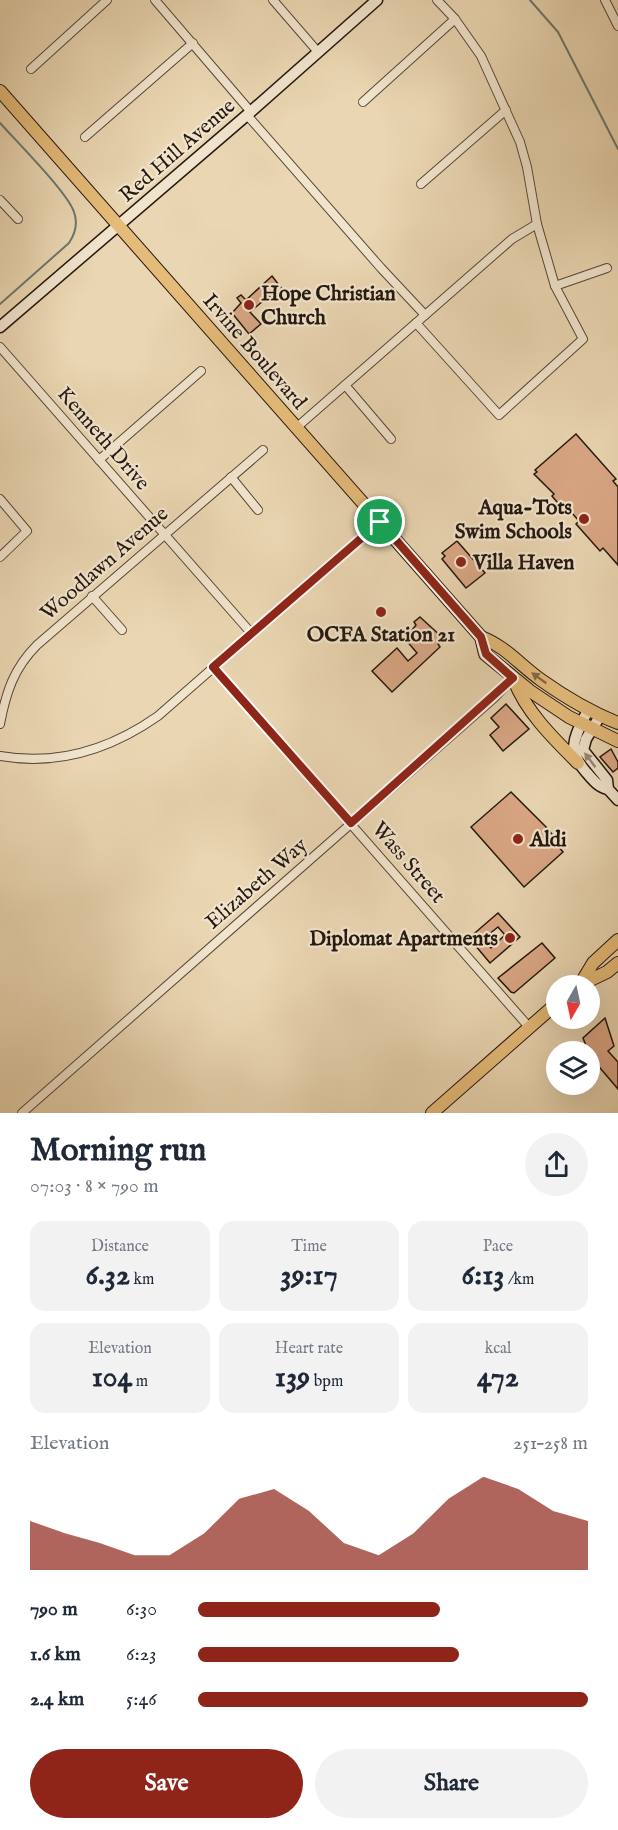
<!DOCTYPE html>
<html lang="en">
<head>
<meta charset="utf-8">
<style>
  :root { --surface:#fff; --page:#f2f2f3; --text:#1f2937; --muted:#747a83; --accent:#8f2418 }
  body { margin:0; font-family:"IM FELL English",serif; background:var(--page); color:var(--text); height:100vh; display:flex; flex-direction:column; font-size:22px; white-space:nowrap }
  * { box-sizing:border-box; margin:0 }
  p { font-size:20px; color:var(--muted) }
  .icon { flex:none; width:33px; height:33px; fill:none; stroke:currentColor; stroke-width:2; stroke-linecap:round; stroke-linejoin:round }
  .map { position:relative; height:1113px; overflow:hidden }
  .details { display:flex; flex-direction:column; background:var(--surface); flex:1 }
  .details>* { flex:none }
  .needle { width:39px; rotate:189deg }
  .buttons { position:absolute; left:546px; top:975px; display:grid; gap:12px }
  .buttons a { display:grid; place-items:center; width:54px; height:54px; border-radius:50%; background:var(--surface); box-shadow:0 6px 24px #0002; font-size:30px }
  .pin { position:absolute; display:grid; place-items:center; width:51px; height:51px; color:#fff; margin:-26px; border:3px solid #fff; border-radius:50%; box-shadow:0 2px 6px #0007 }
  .round { display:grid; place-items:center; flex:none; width:63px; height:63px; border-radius:32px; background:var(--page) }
  .overview { display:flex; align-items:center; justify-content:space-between; height:102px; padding:0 30px }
  h1 { font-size:33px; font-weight:700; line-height:45px }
  .metrics { display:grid; grid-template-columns:repeat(3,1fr); gap:9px; height:102px; padding:6px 30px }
  .metrics div { display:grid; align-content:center; border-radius:15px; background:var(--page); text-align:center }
  .metrics b { font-size:30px; font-weight:700 }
  .metrics small { font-size:16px; font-weight:400 }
  .metrics p { font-size:16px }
  .chart { height:168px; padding:12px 30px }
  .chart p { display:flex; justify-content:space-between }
  .chart svg { width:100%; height:108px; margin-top:6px; fill:var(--accent); opacity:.7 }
  .cta { display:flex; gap:12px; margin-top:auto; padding:12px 30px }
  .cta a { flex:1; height:69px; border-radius:36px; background:var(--accent); color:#fff; font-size:24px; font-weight:700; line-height:69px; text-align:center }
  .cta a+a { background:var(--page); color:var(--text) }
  ul { padding:0 30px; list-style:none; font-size:20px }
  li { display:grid; grid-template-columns:96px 72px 1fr; align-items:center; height:45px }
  li i { height:15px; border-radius:8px; background:var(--accent) }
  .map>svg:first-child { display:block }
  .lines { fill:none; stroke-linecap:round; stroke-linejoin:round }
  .stream { stroke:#6a7870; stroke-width:2 }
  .building { fill:#daa785; stroke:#24170f; stroke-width:1.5; fill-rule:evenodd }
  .minor-casing { stroke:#564738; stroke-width:10 }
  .secondary-casing { stroke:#24170f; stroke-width:13 }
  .primary-casing { stroke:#24170f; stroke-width:14 }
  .minor { stroke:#f1e4cd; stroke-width:8 }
  .secondary { stroke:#f1e4cd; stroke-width:10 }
  .primary { stroke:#e5bb79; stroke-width:12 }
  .oneway { fill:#846944 }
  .oneway2 { fill:#958878 }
  .route-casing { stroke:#fff; stroke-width:12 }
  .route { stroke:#8f2418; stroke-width:8 }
  .poi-dot { fill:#8f2418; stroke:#f1e4cd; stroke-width:2 }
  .labels { text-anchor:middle; stroke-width:4.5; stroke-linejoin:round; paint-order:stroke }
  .street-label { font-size:21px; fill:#24170f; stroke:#f1e4cd }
  .poi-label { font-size:21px; font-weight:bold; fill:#24170f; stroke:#f1e4cd; text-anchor:start }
</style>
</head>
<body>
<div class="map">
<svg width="618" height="1113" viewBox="0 0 618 1113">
  <rect width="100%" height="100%" fill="#ead6b2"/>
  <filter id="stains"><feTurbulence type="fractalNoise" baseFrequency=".00333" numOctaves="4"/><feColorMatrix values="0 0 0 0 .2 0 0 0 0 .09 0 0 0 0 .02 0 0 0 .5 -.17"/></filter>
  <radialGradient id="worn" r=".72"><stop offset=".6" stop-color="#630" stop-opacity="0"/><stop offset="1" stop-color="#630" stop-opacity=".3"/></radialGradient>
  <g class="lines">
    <!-- stream -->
    <g class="stream">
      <polyline points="530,0 558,32 618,149"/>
      <path d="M 0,123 C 17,142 67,192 74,212 C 78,223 75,234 69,243 L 0,304"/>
    </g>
  </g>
  <!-- building -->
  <g class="building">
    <polygon points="272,276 282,289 271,298 269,296 250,312 261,324 249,334 232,313 241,303 237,298 241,295 246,300"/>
    <polygon points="576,434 616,479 613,481 618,487 618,565 603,548 600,551 576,524 579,521 571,512 568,515 552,496 554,494 534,474 537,472 535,470"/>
    <polygon points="457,541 485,573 466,588 442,559 445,556 442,553"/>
    <polygon points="420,617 444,639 438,644 440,647 392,692 372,671 397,648 408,661 417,653 405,639 416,625 414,622"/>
    <polygon points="506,704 529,729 503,751 490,735 499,727 491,718"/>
    <polygon points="611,749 618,762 618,768 613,772 600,757"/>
    <polygon points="511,792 547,828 555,838 553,840 563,852 524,887 471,827"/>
    <path d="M 498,913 L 520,937 L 490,963 L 469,938 ZM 498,927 L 505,935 L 491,948 L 483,939 Z"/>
    <polygon points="542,943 555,958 514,993 511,992 498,978"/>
    <polygon points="605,1018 614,1046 608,1051 618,1062 618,1089 595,1062 593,1064 583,1038"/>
  </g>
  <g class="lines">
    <!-- minor casing -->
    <g class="minor-casing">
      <g id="minor">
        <polyline points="155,0 251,112"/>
        <polyline points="273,0 318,52"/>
        <polyline points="605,0 618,26"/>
        <polyline points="31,69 107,0"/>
        <polyline points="363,102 455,19"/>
        <polyline points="247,115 381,268 425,315"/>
        <polyline points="85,137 193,43"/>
        <polyline points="421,184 506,110"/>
        <polyline points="0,200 18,219"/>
        <polyline points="555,286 607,268"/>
        <polyline points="416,323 499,415 583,339 555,286 537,224 527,167 520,142 481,56 455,19 437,0"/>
        <polyline points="0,347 252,634"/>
        <polyline points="345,385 391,439"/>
        <polyline points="296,428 512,239 537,224"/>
        <polyline points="99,460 201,371"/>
        <polyline points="231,477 258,510"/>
        <polyline points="0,499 27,531 0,557"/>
        <polyline points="92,596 122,630"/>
        <polyline points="213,667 529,1027"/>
        <path d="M 0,724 C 6,692 14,668 37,645 L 263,450"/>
        <path d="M 0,756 C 58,766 111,749 158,716 L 380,522"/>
        <polyline points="22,1113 494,698 513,678"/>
      </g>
    </g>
    <!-- secondary casing -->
    <g class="secondary-casing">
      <g id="secondary">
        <polyline points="0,327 247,115 377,0"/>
        <path d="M 588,710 C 576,735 565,748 586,772 C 593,780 598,787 608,789"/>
        <polyline points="600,716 586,739 583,750 607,780 608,789 618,800"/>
      </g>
    </g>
    <!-- primary casing -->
    <g class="primary-casing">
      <g id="primary">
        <polyline points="0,91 481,637 485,654 530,691 569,717 618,741"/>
        <path d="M 481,637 C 505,646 520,665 541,680 C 565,697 590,712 618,723"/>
        <path d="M 514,680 C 526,712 554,739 578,763"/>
        <polyline points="581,983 593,963 618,940"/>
        <polyline points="580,985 607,972 618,963"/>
        <polyline points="432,1113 556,1004"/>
      </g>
    </g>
    <!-- minor -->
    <use href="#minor" class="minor"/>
    <!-- secondary -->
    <use href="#secondary" class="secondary"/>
    <!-- primary -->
    <use href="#primary" class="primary"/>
  </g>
  <!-- one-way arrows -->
  <defs><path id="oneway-solid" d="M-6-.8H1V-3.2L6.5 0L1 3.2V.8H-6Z" transform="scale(1.5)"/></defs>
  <use class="oneway" href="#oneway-solid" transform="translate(539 678) rotate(-144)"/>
  <use class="oneway2" href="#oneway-solid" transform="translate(590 760) rotate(-127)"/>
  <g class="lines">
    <!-- route casing -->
    <g class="route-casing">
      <polygon id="route" points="380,522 481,637 486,654 513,678 351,823 213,667"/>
    </g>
    <!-- route -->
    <use href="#route" class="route"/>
  </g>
  <!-- markers -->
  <g class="poi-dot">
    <circle cx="249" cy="305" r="6"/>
    <circle cx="584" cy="519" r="6"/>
    <circle cx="461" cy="562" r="6"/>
    <circle cx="381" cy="612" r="6"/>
    <circle cx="518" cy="839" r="6"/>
    <circle cx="510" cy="938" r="6"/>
  </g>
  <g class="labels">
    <!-- street labels -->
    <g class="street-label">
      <text transform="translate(177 150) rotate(-41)" y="7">Red Hill Avenue</text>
      <text transform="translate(255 351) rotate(49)" y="7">Irvine Boulevard</text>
      <text transform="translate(104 438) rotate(49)" y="7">Kenneth Drive</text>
      <text transform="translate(104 563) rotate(-41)" y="7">Woodlawn Avenue</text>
      <text transform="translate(409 862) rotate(49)" y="7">Wass Street</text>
      <text transform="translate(256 883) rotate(-41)" y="7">Elizabeth Way</text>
    </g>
    <!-- poi labels -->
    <g class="poi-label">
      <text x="261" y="300">Hope Christian<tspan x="261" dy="24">Church</tspan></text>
      <text x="572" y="514" text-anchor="end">Aqua-Tots<tspan x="572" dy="24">Swim Schools</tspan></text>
      <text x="473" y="569">Villa Haven</text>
      <text x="381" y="641" text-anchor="middle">OCFA Station 21</text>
      <text x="530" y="846">Aldi</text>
      <text x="498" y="945" text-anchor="end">Diplomat Apartments</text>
    </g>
  </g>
  <rect width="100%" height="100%" filter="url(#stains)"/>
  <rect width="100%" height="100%" fill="url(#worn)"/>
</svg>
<div class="buttons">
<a><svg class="needle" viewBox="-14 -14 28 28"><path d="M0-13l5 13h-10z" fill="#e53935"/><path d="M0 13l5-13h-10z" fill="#747a83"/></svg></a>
<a><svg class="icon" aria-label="layers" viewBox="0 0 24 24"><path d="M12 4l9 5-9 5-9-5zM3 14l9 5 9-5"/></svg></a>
</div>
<div class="pin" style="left:380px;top:522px;background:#1e9e55"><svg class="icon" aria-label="arrive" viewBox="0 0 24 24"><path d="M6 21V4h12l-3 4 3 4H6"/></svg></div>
</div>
<section class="details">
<div class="overview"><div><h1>Morning run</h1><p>07:03 · 8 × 790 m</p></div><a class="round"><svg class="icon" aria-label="share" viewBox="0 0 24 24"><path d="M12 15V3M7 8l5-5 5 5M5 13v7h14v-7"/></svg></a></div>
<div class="metrics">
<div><p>Distance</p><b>6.32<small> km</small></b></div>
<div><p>Time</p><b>39:17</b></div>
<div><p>Pace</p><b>6:13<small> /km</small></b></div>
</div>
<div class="metrics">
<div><p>Elevation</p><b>104<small> m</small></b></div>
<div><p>Heart rate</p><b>139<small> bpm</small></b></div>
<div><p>kcal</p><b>472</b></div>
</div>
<div class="chart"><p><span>Elevation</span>251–258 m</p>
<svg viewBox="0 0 160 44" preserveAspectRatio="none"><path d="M0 44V24L10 29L20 33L30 38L40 38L50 29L60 15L70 11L80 20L90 33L100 38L110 29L120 15L130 6L140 11L150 20L160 24V44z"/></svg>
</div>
<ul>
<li><b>790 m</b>6:30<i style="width:62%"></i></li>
<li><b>1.6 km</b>6:23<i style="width:67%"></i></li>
<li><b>2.4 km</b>5:46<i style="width:100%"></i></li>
</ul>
<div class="cta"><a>Save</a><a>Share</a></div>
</section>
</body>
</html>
